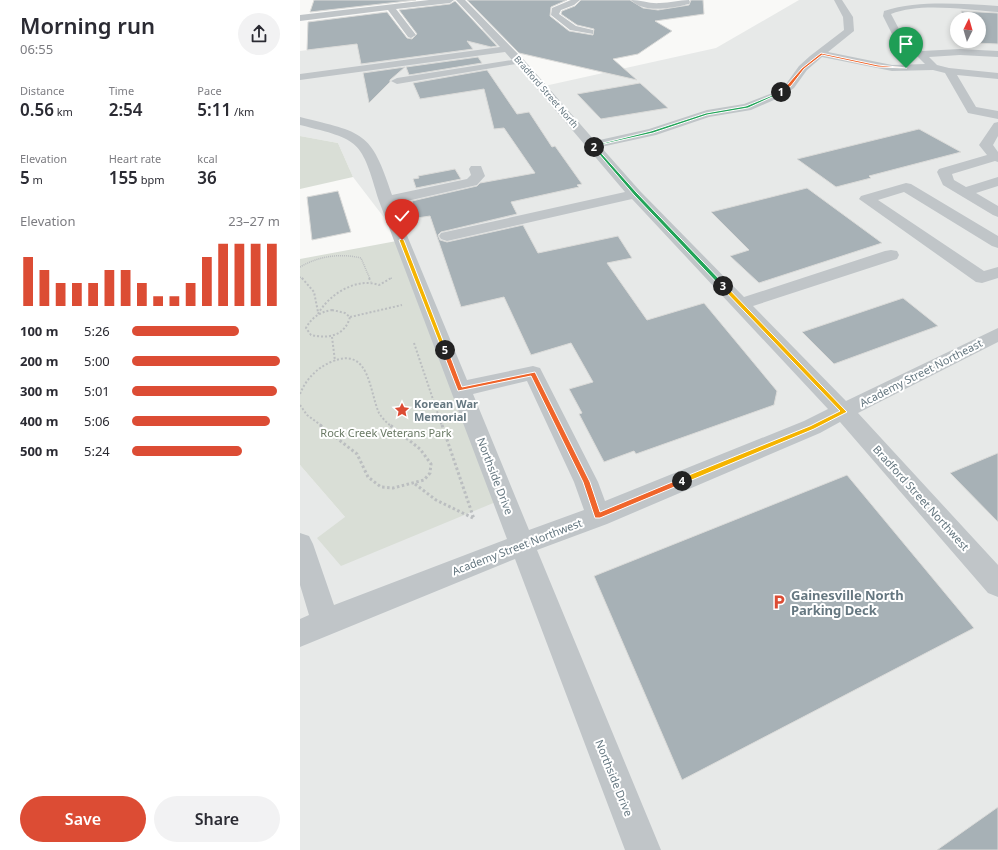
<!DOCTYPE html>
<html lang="en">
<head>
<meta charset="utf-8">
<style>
  :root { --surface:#fff; --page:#f2f2f3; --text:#2b2b33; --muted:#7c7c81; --accent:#dc4c34 }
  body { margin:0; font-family:"Noto Sans",sans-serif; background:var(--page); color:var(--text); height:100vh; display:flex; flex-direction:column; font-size:15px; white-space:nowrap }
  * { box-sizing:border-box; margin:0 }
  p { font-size:13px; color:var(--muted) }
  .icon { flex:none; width:22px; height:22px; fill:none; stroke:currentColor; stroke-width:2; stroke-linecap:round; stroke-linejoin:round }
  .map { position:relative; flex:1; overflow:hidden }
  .side { display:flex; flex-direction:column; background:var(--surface); width:300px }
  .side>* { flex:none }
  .needle { width:26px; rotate:5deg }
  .buttons { position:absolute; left:650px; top:12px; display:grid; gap:8px }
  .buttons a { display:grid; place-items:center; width:36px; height:36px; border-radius:50%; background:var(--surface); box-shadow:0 2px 6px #0003; font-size:20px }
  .pin { position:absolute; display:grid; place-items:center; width:34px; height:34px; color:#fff; margin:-41px -17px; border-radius:50% 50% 50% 0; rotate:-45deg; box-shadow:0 0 4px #0007 }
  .pin .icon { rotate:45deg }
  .km { position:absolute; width:20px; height:20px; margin:-10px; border-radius:50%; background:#222; color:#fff; font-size:11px; line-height:20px; text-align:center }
  .round { display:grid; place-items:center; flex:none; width:42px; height:42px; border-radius:21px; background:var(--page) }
  .headline { display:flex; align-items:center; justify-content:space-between; height:68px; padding:0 20px }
  h1 { font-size:22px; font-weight:600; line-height:30px }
  .figures { display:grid; grid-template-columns:repeat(3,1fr); gap:6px; height:68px; padding:4px 20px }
  .figures div { display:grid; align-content:center }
  .figures b { font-size:17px; font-weight:600 }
  .figures small { font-size:11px; font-weight:400 }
  .figures p { font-size:11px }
  .chart { height:112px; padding:8px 20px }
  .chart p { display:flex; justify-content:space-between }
  .chart svg { width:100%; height:72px; margin-top:4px; stroke:var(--accent); stroke-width:6 }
  .button { display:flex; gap:8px; margin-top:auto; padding:8px 20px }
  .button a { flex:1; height:46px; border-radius:24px; background:var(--accent); color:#fff; font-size:16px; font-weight:600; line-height:46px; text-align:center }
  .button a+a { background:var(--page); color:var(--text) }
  ul { padding:0 20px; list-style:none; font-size:13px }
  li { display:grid; grid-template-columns:64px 48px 1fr; align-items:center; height:30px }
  li i { height:10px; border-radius:5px; background:var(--accent) }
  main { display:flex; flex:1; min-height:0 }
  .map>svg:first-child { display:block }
  .built { fill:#e7e9e8; fill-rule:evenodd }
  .green { fill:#d9ded6 }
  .building { fill:#a7b1b6; stroke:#dbdbd9 }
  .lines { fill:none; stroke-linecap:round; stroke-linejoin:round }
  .path-far2 { stroke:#bbbec0; stroke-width:1.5; stroke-dasharray:1 1; stroke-linecap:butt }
  .path-far1 { stroke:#bbbec0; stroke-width:2; stroke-dasharray:2 2; stroke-linecap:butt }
  .path { stroke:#bbbec0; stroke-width:3; stroke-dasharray:2.5 2.5; stroke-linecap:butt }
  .minor { fill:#c0c5c8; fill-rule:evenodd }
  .split-1 { fill:#f0652b; stroke:#fff }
  .split-2 { fill:#22a559; stroke:#fff }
  .split-3 { fill:#22a559; stroke:#fff }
  .split-4 { fill:#f5b400; stroke:#fff }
  .split-5 { fill:#f0652b; stroke:#fff }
  .split-6 { fill:#f5b400; stroke:#fff }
  .labels { text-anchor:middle; stroke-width:4; stroke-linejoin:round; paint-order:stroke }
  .far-street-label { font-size:9px; fill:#657780; stroke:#fff }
  .street-label { font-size:11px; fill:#657780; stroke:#fff }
  .poi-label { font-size:11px; font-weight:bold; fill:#657780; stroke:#fff; text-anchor:start }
  .park-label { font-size:11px; fill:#697964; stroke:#fff }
  .near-poi-label { font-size:13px; font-weight:bold; fill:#657780; stroke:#fff; text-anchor:start }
</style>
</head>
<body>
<main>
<section class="side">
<div class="headline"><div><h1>Morning run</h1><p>06:55</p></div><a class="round"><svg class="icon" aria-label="share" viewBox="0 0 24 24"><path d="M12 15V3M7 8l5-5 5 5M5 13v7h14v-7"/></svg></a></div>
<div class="figures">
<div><p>Distance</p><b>0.56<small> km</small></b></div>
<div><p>Time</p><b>2:54</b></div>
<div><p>Pace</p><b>5:11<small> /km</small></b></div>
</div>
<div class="figures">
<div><p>Elevation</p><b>5<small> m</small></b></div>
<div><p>Heart rate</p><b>155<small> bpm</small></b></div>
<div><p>kcal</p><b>36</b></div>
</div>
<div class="chart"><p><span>Elevation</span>23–27 m</p>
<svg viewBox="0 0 160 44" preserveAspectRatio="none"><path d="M5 44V14M15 44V22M25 44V30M35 44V30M45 44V30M55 44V22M65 44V22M75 44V30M85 44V38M95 44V38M105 44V30M115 44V14M125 44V6M135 44V6M145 44V6M155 44V6"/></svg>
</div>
<ul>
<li><b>100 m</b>5:26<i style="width:72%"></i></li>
<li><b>200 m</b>5:00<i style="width:100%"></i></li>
<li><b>300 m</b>5:01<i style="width:98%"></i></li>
<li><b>400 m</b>5:06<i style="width:93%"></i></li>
<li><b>500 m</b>5:24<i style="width:74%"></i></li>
</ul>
<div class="button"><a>Save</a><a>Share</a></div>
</section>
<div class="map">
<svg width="698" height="850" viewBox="0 0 698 850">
  <rect width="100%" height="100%" fill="#f9f9f7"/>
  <!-- built -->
  <path class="built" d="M 499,0 L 698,0 L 698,850 L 0,850 L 0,465 L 45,517 L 41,566 L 102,241 L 53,177 L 38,143 L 0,136 L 0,51 L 190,28 L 240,87 L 416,48 ZM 657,19 L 679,19 L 679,41 L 657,41 Z"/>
  <!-- green -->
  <g class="green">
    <polygon points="0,136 38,143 53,177 0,189"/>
    <polygon points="102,240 203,499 41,566 17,538 45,517 0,465 0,259"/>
  </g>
  <!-- building -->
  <g class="building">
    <polygon points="14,0 116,0 10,12"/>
    <polygon points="167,0 267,0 251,7 250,16 269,31 293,35 294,29 277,25 261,14 262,11 275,6 281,0 330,0 343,8 358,10 389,5 391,0 403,0 404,14 355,21 372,31 338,54 313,59 337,80 219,53"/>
    <polygon points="155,1 197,46 191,47 167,41 173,49 61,64 57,44 7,50 8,22 87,12 107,38 112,39 117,34 99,10 150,4"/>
    <polygon points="661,11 698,13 698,44 674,43 673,41 679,41 679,19 665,19"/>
    <polygon points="178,57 182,63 109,75 106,67"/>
    <polygon points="105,67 90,80 90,82 69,103 63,73"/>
    <polygon points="187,70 217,114 229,112 252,147 255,146 282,184 277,185 279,187 211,202 217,214 141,232 138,235 140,240 147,242 223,225 238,253 318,236 332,258 307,263 347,320 404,303 477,391 474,405 336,454 334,451 304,462 279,414 282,413 269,389 293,382 271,343 231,355 204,297 161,307 130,216 117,218 112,201 177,186 180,183 235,173 204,128 194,129 184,89 120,99 113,83"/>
    <polygon points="340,83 368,108 301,119 277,94"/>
    <polygon points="619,129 661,152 569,176 571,178 536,187 497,159"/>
    <polygon points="155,169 161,179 116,188 113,179 119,178 118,176"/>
    <polygon points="507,188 582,243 459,283 430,256 449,250 411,212"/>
    <polygon points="38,191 51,232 12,240 7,197"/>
    <polygon points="603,298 638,326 534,364 502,332"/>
    <polygon points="698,453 698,522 650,473"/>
    <polygon points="547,475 674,628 382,780 294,576"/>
    <polygon points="698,807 698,850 637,850"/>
  </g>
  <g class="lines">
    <!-- path-far2 -->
    <g class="path-far2">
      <path d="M 0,267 C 19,256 40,253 61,258 L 70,279"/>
      <polyline points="0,277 3,279"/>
      <polyline points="89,279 92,278"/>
    </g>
    <!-- path-far1 -->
    <g class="path-far1">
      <polyline points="2,278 14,292 18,312"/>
      <polyline points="69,278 71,282"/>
      <path d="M 32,310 L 45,313 L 50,317 C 45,336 28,339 11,335 L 6,328 C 12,317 20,312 32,310 Z"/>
      <path d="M 18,314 C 29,294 57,277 79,285 L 91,278"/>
      <polyline points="50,317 102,305"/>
      <polyline points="32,337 35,361"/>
      <polyline points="114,343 142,426"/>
      <path d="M 0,394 C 6,379 17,368 31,362 C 70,345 69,391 79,413 C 82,418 86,422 91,426"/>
      <polyline points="0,405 7,415 22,426"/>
    </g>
    <!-- path -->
    <g class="path">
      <polyline points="20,425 57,454 68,477 81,487 93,488 124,480 130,473 131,464 120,449 90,425"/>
      <polyline points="142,425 174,519"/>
      <polyline points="115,484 136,500 173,518"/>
    </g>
    <!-- minor -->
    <g class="minor">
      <polygon points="129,0 154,0 150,3 96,9 116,35 111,38 108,37 88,10 0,21 0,15"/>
      <path d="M 156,0 L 165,0 L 224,60 L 295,141 L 349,129 L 407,110 L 444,104 L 475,92 L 486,84 L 499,66 L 510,56 L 544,30 L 543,17 L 534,0 L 542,0 L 553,17 L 554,31 L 528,52 L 592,65 L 625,64 L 617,56 L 600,50 L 583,16 L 584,11 C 619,0 661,4 698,6 L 698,12 C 666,10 621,2 591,14 L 608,46 L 622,51 L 660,49 L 698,51 L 698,57 L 660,55 L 629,57 L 637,65 L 649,68 L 698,73 L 698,79 L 657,75 L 676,107 L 698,111 L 698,119 L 668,113 L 645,73 L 633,70 L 592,71 L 522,57 L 507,70 L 494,88 L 483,96 L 451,110 L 409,117 L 356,135 L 301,147 L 340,191 L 444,297 L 585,251 L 591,250 L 597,251 L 599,255 L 597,259 L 453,306 L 546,401 L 698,328 L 698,342 L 558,413 L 698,565 L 698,597 L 688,593 L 540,422 L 520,433 L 307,524 L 237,550 L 361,850 L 325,850 L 215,559 L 0,647 L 0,619 L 9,615 L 0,585 L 0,533 L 9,536 L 13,544 L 34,605 L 207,539 L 79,201 C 61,140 61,140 0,125 L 0,117 C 63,133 71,130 92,195 L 167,179 L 171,175 L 169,169 L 171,166 L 181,166 L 185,176 L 177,185 L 94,204 L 167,380 L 233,366 L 240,368 L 298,482 L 305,501 L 504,421 L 528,409 L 332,199 L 147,241 L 141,239 L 139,236 L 141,233 L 325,192 L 216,64 L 97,84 L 91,81 L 97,78 L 212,60 L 205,52 L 0,80 L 0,74 L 200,47 ZM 227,381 L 274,482 L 284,510 L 229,530 L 173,394 Z"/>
      <polygon points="271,0 280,0 274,5 261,10 259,14 276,26 293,30 293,34 270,30 251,15 252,8"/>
      <path d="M 331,0 C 341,0 350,4 360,3 C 370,3 379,0 389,0 L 390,2 L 389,4 C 372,8 344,14 331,0 Z"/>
      <polygon points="698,122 698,136 693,145 698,152 698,162 695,161 652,174 654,180 666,187 698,177 698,186 676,193 698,206 698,217 693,215 643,185 637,172 639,169 687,155 679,145 694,123"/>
      <polygon points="606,183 611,184 698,236 698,248 692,246 604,192 578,200 684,271 698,267 698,278 682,283 676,282 559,199 561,196"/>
    </g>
  </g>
  <!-- split-1 -->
  <polygon class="split-1" points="521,53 578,65 607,68 578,67 522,55 504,69 491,86 480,93 502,68"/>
  <!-- split-2 -->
  <polygon class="split-2" points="480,92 483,92 448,108 407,115 353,133 295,146 294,148 291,146 351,131 406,113 446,106"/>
  <!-- split-3 -->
  <polygon class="split-3" points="292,146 295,146 337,193 425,285 425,287 421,287 334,195"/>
  <!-- split-4 -->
  <polygon class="split-4" points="421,285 425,285 547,412 514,429 382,484 378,481 379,479 510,426 540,411 421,287"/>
  <!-- split-5 -->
  <polygon class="split-5" points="145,348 148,350 162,387 235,372 290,482 300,512 382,478 385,481 384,483 300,518 295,518 283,482 231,376 158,391 142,350"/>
  <!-- split-6 -->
  <polygon class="split-6" points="102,239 104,240 147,351 142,350 99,240"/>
  <!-- icons -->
  <defs>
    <g id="sight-bare" transform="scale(1.2)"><path d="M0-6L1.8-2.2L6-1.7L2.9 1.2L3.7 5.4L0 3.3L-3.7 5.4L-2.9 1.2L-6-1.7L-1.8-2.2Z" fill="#dc4c34" stroke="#fff" stroke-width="2.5" paint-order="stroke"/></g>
    <g id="parking-bare" transform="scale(1.2)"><path d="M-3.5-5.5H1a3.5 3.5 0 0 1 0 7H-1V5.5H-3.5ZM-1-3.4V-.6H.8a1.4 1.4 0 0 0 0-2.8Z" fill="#dc4c34" stroke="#fff" stroke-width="2.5" paint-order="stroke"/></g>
  </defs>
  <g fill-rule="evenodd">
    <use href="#sight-bare" x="102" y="410"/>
    <use href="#parking-bare" x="479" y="602"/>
  </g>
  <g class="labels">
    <!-- far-street labels -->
    <g class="far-street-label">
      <text transform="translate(246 92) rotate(49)" y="3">Bradford Street North</text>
    </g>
    <!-- street labels -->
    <g class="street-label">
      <text transform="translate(621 373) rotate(-27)" y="4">Academy Street Northeast</text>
      <text transform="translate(195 476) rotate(69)" y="4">Northside Drive</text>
      <text transform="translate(621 498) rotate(48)" y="4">Bradford Street Northwest</text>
      <text transform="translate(217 547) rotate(-21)" y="4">Academy Street Northwest</text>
      <text transform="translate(314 778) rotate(68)" y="4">Northside Drive</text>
    </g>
    <!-- poi labels -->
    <g class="poi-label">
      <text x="114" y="408">Korean War<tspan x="114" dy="13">Memorial</tspan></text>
    </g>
    <!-- park labels -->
    <g class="park-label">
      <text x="86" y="437">Rock Creek Veterans Park</text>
    </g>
    <!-- near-poi labels -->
    <g class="near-poi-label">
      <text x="491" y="600">Gainesville North<tspan x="491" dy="15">Parking Deck</tspan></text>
    </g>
  </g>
</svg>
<div class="buttons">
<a><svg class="needle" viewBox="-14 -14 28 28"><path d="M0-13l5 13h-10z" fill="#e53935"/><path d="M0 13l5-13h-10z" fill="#7c7c81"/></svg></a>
</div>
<div class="pin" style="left:606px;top:68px;background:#1e9e55"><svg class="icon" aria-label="arrive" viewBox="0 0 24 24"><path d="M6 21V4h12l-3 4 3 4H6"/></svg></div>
<div class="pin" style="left:102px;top:240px;background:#d93025"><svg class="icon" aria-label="check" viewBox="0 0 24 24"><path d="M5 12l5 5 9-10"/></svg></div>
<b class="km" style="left:481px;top:92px">1</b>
<b class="km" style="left:294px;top:147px">2</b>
<b class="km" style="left:423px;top:286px">3</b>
<b class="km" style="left:382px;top:481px">4</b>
<b class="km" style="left:145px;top:350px">5</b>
</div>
</main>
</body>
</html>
